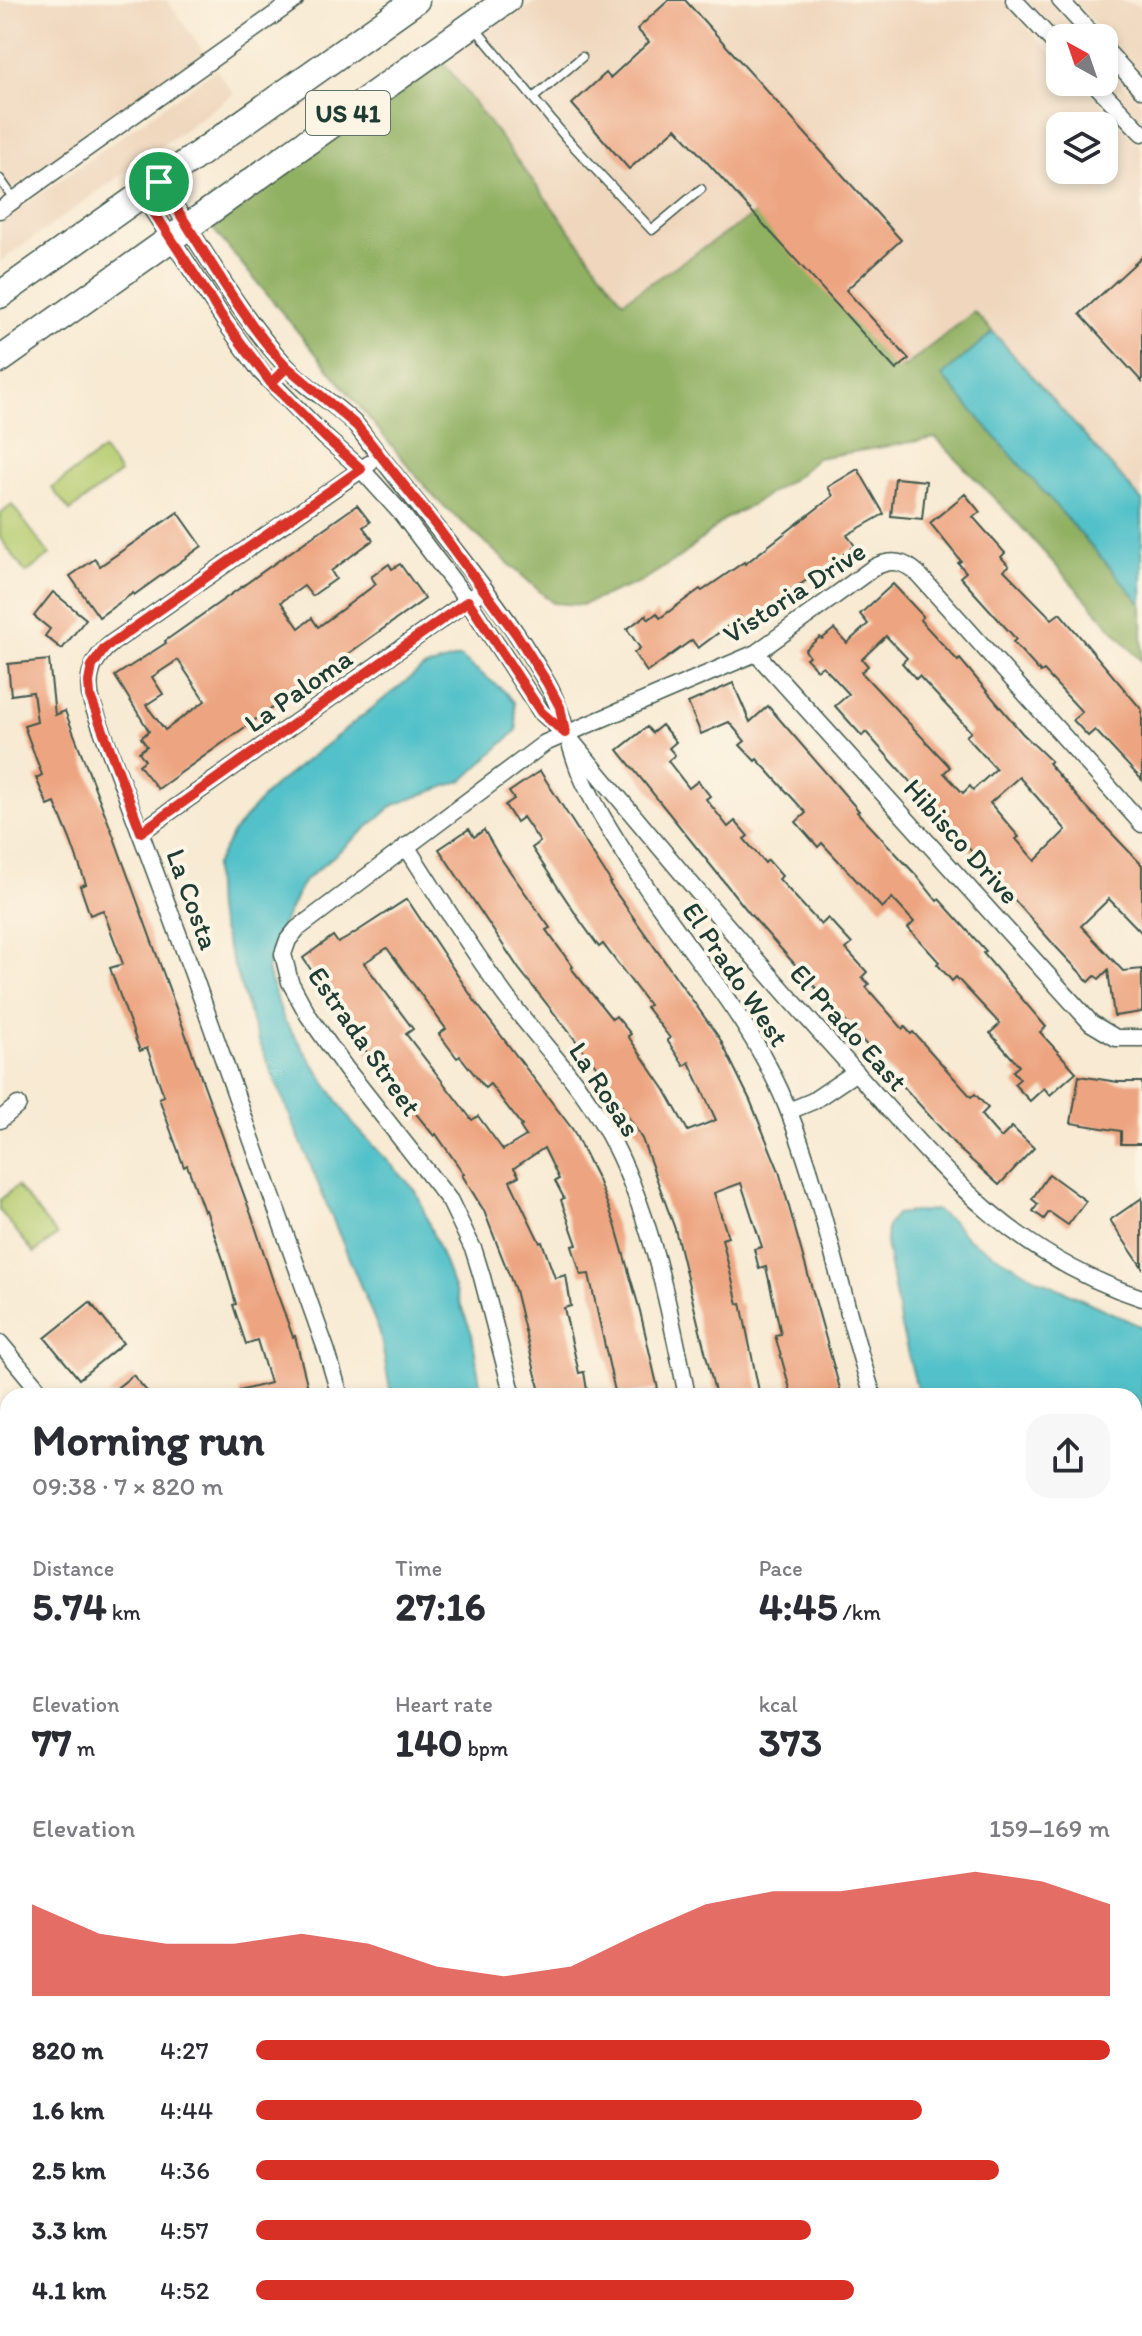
<!DOCTYPE html>
<html lang="en">
<head>
<meta charset="utf-8">
<style>
  :root { --surface:#fff; --page:#f7f7f7; --text:#2b2b33; --muted:#7c7c81; --accent:#d93025 }
  body { margin:0; font-family:Itim,sans-serif; background:var(--page); color:var(--text); height:100vh; display:flex; flex-direction:column; font-size:30px; white-space:nowrap }
  * { box-sizing:border-box; margin:0 }
  p { font-size:26px; color:var(--muted) }
  .icon { flex:none; width:44px; height:44px; fill:none; stroke:currentColor; stroke-width:2; stroke-linecap:round; stroke-linejoin:round }
  .map { position:relative; flex:1; overflow:hidden }
  .side { position:absolute; left:0px; top:1388px; width:1142px; height:948px; display:flex; flex-direction:column; background:var(--surface); border-radius:24px 24px 0 0; box-shadow:0 4px 12px #0003 }
  .side>* { flex:none }
  .needle { width:52px; rotate:320deg }
  .buttons { position:absolute; left:1046px; top:24px; display:grid; gap:16px }
  .buttons a { display:grid; place-items:center; width:72px; height:72px; border-radius:16px; background:var(--surface); box-shadow:0 4px 12px #0003; font-size:40px }
  .pin { position:absolute; display:grid; place-items:center; width:68px; height:68px; color:#fff; margin:-34px; border:4px solid #fff; border-radius:50%; box-shadow:0 2px 8px #0007 }
  .round { display:grid; place-items:center; flex:none; width:84px; height:84px; border-radius:24px; background:var(--page) }
  .head { display:flex; align-items:center; justify-content:space-between; height:136px; padding:0 32px }
  h1 { font-size:44px; font-weight:700; line-height:60px }
  .figures { display:grid; grid-template-columns:repeat(3,1fr); gap:12px; height:136px; padding:8px 32px }
  .figures div { display:grid; align-content:center }
  .figures b { font-size:40px; font-weight:700 }
  .figures small { font-size:22px; font-weight:400 }
  .figures p { font-size:22px }
  .chart { height:224px; padding:16px 32px }
  .chart p { display:flex; justify-content:space-between }
  .chart svg { width:100%; height:144px; margin-top:8px; fill:var(--accent); opacity:.7 }
  ul { padding:0 32px; list-style:none; font-size:26px }
  li { display:grid; grid-template-columns:128px 96px 1fr; align-items:center; height:60px }
  li i { height:20px; border-radius:10px; background:var(--accent) }
  .map>svg:first-child { display:block }
  .built { fill:#efd6bc; fill-rule:evenodd }
  .green { fill:#b5cc70; stroke:#6a8452; stroke-width:2 }
  .forest { fill:#90b062; stroke:#58764b; stroke-width:2 }
  .water { fill:#53c1c9; stroke:#397f7e; stroke-width:2 }
  .building { fill:#eda480; fill-rule:evenodd }
  .lines { fill:none; stroke-linecap:round; stroke-linejoin:round }
  .service-casing { stroke:#40574c; stroke-width:11 }
  .minor-casing { stroke:#40574c; stroke-width:19 }
  .primary-casing { stroke:#40574c; stroke-width:29 }
  .service { stroke:#fff; stroke-width:8 }
  .minor { stroke:#fff; stroke-width:16 }
  .primary { stroke:#fff; stroke-width:26 }
  .route-casing { stroke:#fff; stroke-width:16 }
  .route { stroke:#d93025; stroke-width:10 }
  .labels { text-anchor:middle; stroke-width:8; stroke-linejoin:round; paint-order:stroke }
  .shield { fill:#fcf5e5; stroke:#617469; stroke-width:2 }
  .shield-label { font-size:26px; font-weight:bold; fill:#1f3d34 }
  .street-label { font-size:28px; fill:#1f3d34; stroke:#fcf5e5 }
</style>
</head>
<body>
<div class="map">
<svg width="1142" height="2336" viewBox="0 0 1142 2336">
  <rect width="100%" height="100%" fill="#fcf5e5"/>
  <filter id="ink" filterUnits="userSpaceOnUse"><feTurbulence type="fractalNoise" baseFrequency=".0125" numOctaves="2"/><feDisplacementMap in="SourceGraphic" scale="16" xChannelSelector="R" yChannelSelector="G"/><feConvolveMatrix kernelMatrix="1 2 1 2 8 2 1 2 1" color-interpolation-filters="sRGB"/></filter>
  <filter id="wash" filterUnits="userSpaceOnUse"><feTurbulence type="fractalNoise" baseFrequency=".006" numOctaves="4" result="noise"/><feDisplacementMap in="SourceGraphic" scale="32" xChannelSelector="R" yChannelSelector="G"/><feGaussianBlur stdDeviation="1.8" result="paint"/><feColorMatrix in="noise" values="0 0 0 0 0 0 0 0 0 0 0 0 0 0 0 0 0 1.4 0 .05"/><feComposite in="paint" operator="in"/></filter>
  <g filter="url(#wash)">
    <rect width="100%" height="100%" fill="#f8ead3"/>
    <!-- built -->
    <g class="built">
      <polygon points="0,0 167,0 204,52 0,198"/>
      <path d="M 540,0 L 1002,0 L 1060,62 L 1060,82 L 1080,82 L 1142,147 L 1140,147 L 1142,150 L 1142,501 L 974,312 L 903,368 L 765,208 L 623,301 L 445,65 L 456,50 ZM 1060,126 L 1104,126 L 1104,170 L 1060,170 Z"/>
      <polygon points="1026,0 1048,0 1082,38 1062,38"/>
      <polygon points="1073,0 1119,0 1142,7 1142,76"/>
      <polygon points="1104,62 1142,103 1142,120 1104,80"/>
      <polygon points="216,69 234,94 0,262 0,223"/>
    </g>
    <!-- green -->
    <g class="green">
      <polygon points="103,450 120,473 70,511 52,488"/>
      <polygon points="12,505 50,555 26,573 0,538 0,514"/>
      <polygon points="17,1186 57,1235 34,1253 0,1211 0,1200"/>
      <polygon points="729,2328 889,2328 895,2336 731,2336"/>
    </g>
    <!-- forest -->
    <polygon class="forest" points="441,59 623,301 765,207 903,368 974,312 993,332 942,376 1142,604 1142,662 1017,522 936,438 817,458 797,476 750,506 725,519 683,555 642,581 582,605 553,603 434,497 213,229"/>
    <!-- water -->
    <g class="water">
      <polygon points="993,332 1142,501 1142,604 942,376"/>
      <polygon points="460,657 504,691 514,702 517,730 464,780 394,805 303,882 281,927 267,970 284,1020 353,1124 416,1191 472,1334 482,1396 391,1396 380,1333 256,1034 216,911 214,867 234,831 269,790 423,668"/>
      <polygon points="935,1210 953,1222 968,1239 1036,1278 1142,1327 1142,1591 1134,1589 1134,1396 919,1396 901,1327 886,1243 887,1227 896,1214"/>
      <polygon points="494,2328 597,2328 603,2336 500,2336"/>
    </g>
    <g id="blocks">
      <!-- building -->
      <g class="building">
        <polygon points="669,0 685,0 901,240 846,290 909,359 896,370 676,128 629,169 572,104 606,73 610,78 649,42 637,29"/>
        <polygon points="1142,257 1142,382 1080,314"/>
        <polygon points="858,469 884,514 847,535 855,546 744,624 740,617 698,648 692,640 647,672 634,653 640,648 627,629 646,615 649,619 657,613 660,618 700,589 702,591 744,562 745,564 833,496 828,487"/>
        <polygon points="895,478 926,481 922,519 891,516"/>
        <polygon points="965,494 980,512 973,517 1005,553 1001,557 1009,566 1004,570 1052,619 1060,613 1142,710 1142,780 1095,730 1088,736 1073,720 1082,712 1044,671 1041,673 1013,642 1016,639 960,577 966,572 958,563 961,561 930,523"/>
        <path d="M 357,505 L 370,522 L 363,527 L 373,540 L 331,571 L 336,579 L 312,596 L 304,586 L 281,602 L 299,628 L 312,618 L 318,627 L 376,584 L 371,577 L 389,564 L 392,569 L 400,564 L 425,599 L 158,789 L 139,765 L 145,760 L 139,752 L 147,746 L 141,738 L 149,731 L 115,676 L 166,643 L 165,641 ZM 178,660 L 205,701 L 165,730 L 146,705 L 163,694 L 152,677 Z"/>
        <polygon points="178,512 202,546 134,595 133,593 99,617 70,576 95,559 100,566"/>
        <path d="M 893,584 L 923,616 L 920,620 L 958,661 L 960,659 L 1022,733 L 1051,761 L 1048,763 L 1080,800 L 1142,865 L 1142,933 L 1109,899 L 1081,926 L 1123,971 L 1142,969 L 1142,1012 L 1114,1016 L 1108,970 L 1099,979 L 1095,976 L 1089,982 L 1056,947 L 866,732 L 862,736 L 835,706 L 849,694 L 823,666 L 817,670 L 806,658 L 809,656 L 805,650 L 820,637 L 822,639 L 834,629 L 847,643 L 868,624 L 860,614 ZM 886,636 L 907,658 L 902,663 L 916,679 L 919,676 L 971,732 L 966,736 L 996,769 L 973,790 L 970,786 L 963,793 L 944,773 L 950,767 L 861,672 L 868,666 L 862,659 ZM 1019,777 L 1066,830 L 1035,861 L 1016,839 L 1019,837 L 990,803 Z"/>
        <polygon points="53,592 86,619 62,649 45,636 50,629 34,616"/>
        <polygon points="49,660 55,715 65,711 112,832 252,1217 276,1290 293,1337 295,1336 310,1396 240,1396 239,1391 270,1383 257,1340 246,1344 233,1305 236,1304 225,1265 206,1210 204,1211 187,1165 184,1167 173,1137 159,1098 164,1096 147,1048 140,1051 110,968 123,964 103,910 90,915 80,886 86,884 70,839 55,803 48,806 36,778 42,775 24,726 37,722 33,692 11,695 8,664"/>
        <polygon points="733,683 750,722 768,706 859,811 857,812 917,876 937,901 939,899 986,951 983,953 1046,1027 1040,1032 1076,1072 1050,1095 1044,1088 1030,1101 1014,1084 1020,1079 1013,1071 1019,1066 990,1033 1000,1024 956,977 952,981 937,964 939,962 908,928 914,922 892,898 882,908 822,843 818,847 796,822 806,813 757,759 755,761 740,745 745,741 729,722 701,734 688,703"/>
        <polygon points="662,725 676,742 669,748 675,755 668,761 689,788 698,781 710,796 706,799 728,827 735,821 748,836 744,839 765,863 768,860 782,876 779,879 821,925 828,918 852,944 846,949 867,972 862,977 869,984 866,987 903,1029 905,1027 911,1034 913,1032 971,1097 975,1094 988,1108 981,1115 1001,1138 1012,1127 1034,1148 999,1185 959,1149 750,914 618,750 647,727 652,733"/>
        <polygon points="540,771 611,882 609,883 720,1039 750,1100 779,1171 842,1396 792,1396 775,1335 781,1334 766,1267 759,1269 754,1249 762,1247 741,1183 714,1193 728,1237 722,1239 738,1304 741,1303 760,1396 716,1396 675,1229 642,1139 600,1071 519,969 439,849 469,829 474,837 484,830 499,856 550,928 546,930 573,967 571,968 612,1019 616,1016 631,1034 628,1036 665,1090 688,1131 716,1120 689,1062 684,1066 667,1040 670,1038 646,1007 649,1005 603,944 599,947 581,922 532,848 540,842 523,817 516,822 505,805 514,799 509,792"/>
        <path d="M 407,899 L 474,1000 L 573,1130 L 598,1180 L 615,1224 L 640,1311 L 658,1389 L 616,1396 L 589,1274 L 581,1275 L 572,1246 L 577,1245 L 561,1200 L 564,1198 L 555,1181 L 559,1179 L 544,1148 L 514,1168 L 519,1176 L 510,1181 L 540,1243 L 542,1242 L 555,1278 L 566,1275 L 571,1306 L 564,1308 L 579,1373 L 584,1372 L 588,1396 L 541,1396 L 515,1290 L 484,1211 L 462,1175 L 464,1174 L 436,1134 L 434,1136 L 371,1058 L 303,958 L 333,936 L 338,943 L 347,938 ZM 387,948 L 446,1029 L 439,1034 L 457,1058 L 460,1056 L 485,1088 L 490,1084 L 522,1126 L 520,1127 L 526,1136 L 503,1150 L 478,1116 L 472,1120 L 406,1034 L 413,1029 L 364,963 Z"/>
        <polygon points="1079,1076 1118,1082 1142,1082 1142,1144 1121,1144 1121,1131 1071,1123"/>
        <polygon points="1049,1174 1086,1201 1068,1225 1049,1212 1044,1219 1033,1211 1038,1204 1032,1199"/>
        <polygon points="1142,1198 1142,1267 1110,1220"/>
        <polygon points="90,1302 123,1343 79,1379 45,1338"/>
        <polygon points="133,1375 151,1396 107,1396"/>
      </g>
    </g>
  </g>
  <g filter="url(#ink)">
    <use href="#blocks" fill-opacity="0" stroke="#40574c" stroke-width="2"/>
    <g class="lines">
      <!-- service casing -->
      <g class="service-casing">
        <g id="service">
          <polyline points="475,28 567,139 652,230 701,189"/>
          <polyline points="533,98 582,57"/>
          <polyline points="0,179 14,199"/>
        </g>
      </g>
      <!-- minor casing -->
      <g class="minor-casing">
        <g id="minor">
          <polyline points="1014,0 1060,49"/>
          <polyline points="1060,0 1095,38"/>
          <polyline points="1104,48 1142,90"/>
          <polyline points="1093,82 1142,133"/>
          <path d="M 159,182 C 200,242 237,313 286,366 C 307,389 335,403 357,426 C 420,511 494,590 547,683 C 563,711 568,743 580,773 C 595,808 617,841 637,873 C 689,954 754,1020 789,1112 C 825,1204 842,1302 873,1396"/>
          <path d="M 142,194 L 226,323 L 261,372 L 326,438 L 361,469 L 401,513 L 468,601 L 541,712 L 565,733 C 654,841 743,947 836,1050 C 931,1155 1001,1252 1142,1298"/>
          <polyline points="0,210 295,0"/>
          <polyline points="756,653 1091,1023 1116,1038 1142,1038"/>
          <polyline points="141,832 476,595"/>
          <path d="M 406,846 C 439,898 471,949 507,998 C 540,1042 579,1081 606,1129 C 651,1210 669,1307 687,1396"/>
          <polyline points="789,1111 813,1101 856,1072"/>
          <polyline points="0,1120 18,1105"/>
          <polyline points="0,1343 44,1396"/>
          <path d="M 340,1396 L 327,1352 L 192,971 L 92,703 C 85,678 92,659 112,643 L 369,464"/>
          <path d="M 513,1396 L 482,1277 L 474,1251 L 450,1201 L 346,1069 L 308,1015 L 290,982 L 283,954 L 288,940 L 297,929 L 545,743 L 756,653 L 873,568 C 891,558 905,561 919,575 L 1142,824"/>
          <polyline points="0,1598 8,1607"/>
          <polyline points="1134,1630 1142,1629"/>
          <polyline points="0,1853 8,1863"/>
          <polyline points="0,1972 8,1965"/>
          <polyline points="0,2098 8,2107"/>
          <polyline points="0,2136 8,2146"/>
          <polyline points="157,2328 166,2336"/>
          <polyline points="185,2328 190,2336"/>
          <polyline points="388,2328 395,2336"/>
        </g>
      </g>
      <!-- primary casing -->
      <g class="primary-casing">
        <g id="primary">
          <polyline points="0,295 416,0"/>
          <polyline points="0,360 507,0"/>
        </g>
      </g>
      <!-- service -->
      <use href="#service" class="service"/>
      <!-- minor -->
      <use href="#minor" class="minor"/>
      <!-- primary -->
      <use href="#primary" class="primary"/>
    </g>
  </g>
  <g class="lines" filter="url(#ink)">
    <!-- route casing -->
    <g class="route-casing">
      <path id="route" d="M 159,182 C 199,240 239,317 287,367 L 271,383 L 326,438 L 361,469 L 105,648 L 92,666 L 89,682 L 90,696 L 141,832 L 468,601 L 541,712 L 565,733 L 560,707 L 546,681 L 517,635 L 437,527 L 357,426 L 287,367 L 271,383 L 226,323 L 142,194 L 159,182"/>
    </g>
    <!-- route -->
    <use href="#route" class="route"/>
  </g>
  <g class="labels">
    <!-- shield labels -->
    <rect class="shield" x="306" y="91" width="84" height="44" rx="6"/>
    <g class="shield-label">
      <text x="348" y="122">US 41</text>
    </g>
    <!-- street labels -->
    <g class="street-label">
      <text transform="translate(794 592) rotate(-33)" y="10">Vistoria Drive</text>
      <text transform="translate(298 690) rotate(-35)" y="10">La Paloma</text>
      <text transform="translate(962 841) rotate(48)" y="10">Hibisco Drive</text>
      <text transform="translate(193 899) rotate(70)" y="10">La Costa</text>
      <text transform="translate(736 974) rotate(56)" y="10">El Prado West</text>
      <text transform="translate(849 1027) rotate(48)" y="10">El Prado East</text>
      <text transform="translate(365 1041) rotate(55)" y="10">Estrada Street</text>
      <text transform="translate(605 1089) rotate(57)" y="10">La Rosas</text>
    </g>
  </g>
</svg>
<div class="buttons">
<a><svg class="needle" viewBox="-14 -14 28 28"><path d="M0-13l5 13h-10z" fill="#e53935"/><path d="M0 13l5-13h-10z" fill="#7c7c81"/></svg></a>
<a><svg class="icon" aria-label="layers" viewBox="0 0 24 24"><path d="M12 4l9 5-9 5-9-5zM3 14l9 5 9-5"/></svg></a>
</div>
<div class="pin" style="left:159px;top:182px;background:#1e9e55"><svg class="icon" aria-label="arrive" viewBox="0 0 24 24"><path d="M6 21V4h12l-3 4 3 4H6"/></svg></div>
<section class="side">
<div class="head"><div><h1>Morning run</h1><p>09:38 · 7 × 820 m</p></div><a class="round"><svg class="icon" aria-label="share" viewBox="0 0 24 24"><path d="M12 15V3M7 8l5-5 5 5M5 13v7h14v-7"/></svg></a></div>
<div class="figures">
<div><p>Distance</p><b>5.74<small> km</small></b></div>
<div><p>Time</p><b>27:16</b></div>
<div><p>Pace</p><b>4:45<small> /km</small></b></div>
</div>
<div class="figures">
<div><p>Elevation</p><b>77<small> m</small></b></div>
<div><p>Heart rate</p><b>140<small> bpm</small></b></div>
<div><p>kcal</p><b>373</b></div>
</div>
<div class="chart"><p><span>Elevation</span>159–169 m</p>
<svg viewBox="0 0 160 44" preserveAspectRatio="none"><path d="M0 44V16L10 25L20 28L30 28L40 25L50 28L60 35L70 38L80 35L90 25L100 16L110 12L120 12L130 9L140 6L150 9L160 16V44z"/></svg>
</div>
<ul>
<li><b>820 m</b>4:27<i style="width:100%"></i></li>
<li><b>1.6 km</b>4:44<i style="width:78%"></i></li>
<li><b>2.5 km</b>4:36<i style="width:87%"></i></li>
<li><b>3.3 km</b>4:57<i style="width:65%"></i></li>
<li><b>4.1 km</b>4:52<i style="width:70%"></i></li>
</ul>
</section>
</div>
</body>
</html>
